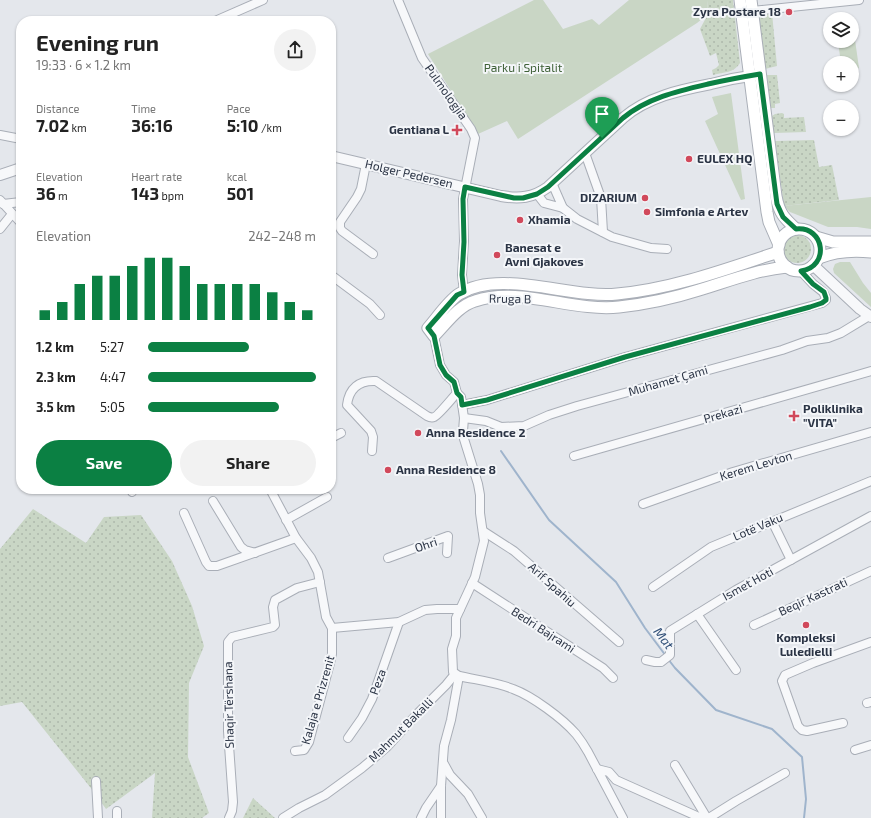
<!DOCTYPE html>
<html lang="en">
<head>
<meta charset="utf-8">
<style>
  :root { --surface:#fff; --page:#f2f2f2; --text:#222; --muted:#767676; --accent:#0b8043 }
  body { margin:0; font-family:"Exo 2",sans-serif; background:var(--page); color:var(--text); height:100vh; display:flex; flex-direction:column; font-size:15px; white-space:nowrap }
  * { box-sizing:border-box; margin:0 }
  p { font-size:13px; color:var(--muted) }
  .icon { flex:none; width:22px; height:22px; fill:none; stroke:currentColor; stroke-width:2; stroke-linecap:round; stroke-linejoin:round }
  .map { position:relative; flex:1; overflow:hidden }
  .details { position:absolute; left:16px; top:16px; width:320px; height:478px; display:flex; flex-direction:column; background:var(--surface); border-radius:16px; box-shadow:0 1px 3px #0004 }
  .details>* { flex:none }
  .tools { position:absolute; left:823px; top:12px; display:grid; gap:8px }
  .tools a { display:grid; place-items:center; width:36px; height:36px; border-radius:50%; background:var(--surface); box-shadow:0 1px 3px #0004; font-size:20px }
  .pin { position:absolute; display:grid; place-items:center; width:34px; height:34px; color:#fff; margin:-41px -17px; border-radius:50% 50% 50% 0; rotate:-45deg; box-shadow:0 0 4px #0007 }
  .pin .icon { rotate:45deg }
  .round { display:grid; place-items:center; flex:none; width:42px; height:42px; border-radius:21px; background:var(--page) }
  .summary { display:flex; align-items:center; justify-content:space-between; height:68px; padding:0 20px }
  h1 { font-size:22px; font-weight:700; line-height:30px }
  .figures { display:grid; grid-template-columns:repeat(3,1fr); gap:6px; height:68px; padding:4px 20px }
  .figures div { display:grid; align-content:center }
  .figures b { font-size:17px; font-weight:700 }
  .figures small { font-size:11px; font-weight:400 }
  .figures p { font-size:11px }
  .chart { height:112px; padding:8px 20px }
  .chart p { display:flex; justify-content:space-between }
  .chart svg { width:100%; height:72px; margin-top:4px; stroke:var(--accent); stroke-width:6 }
  .button { display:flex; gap:8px; margin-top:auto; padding:8px 20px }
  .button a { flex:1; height:46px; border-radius:24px; background:var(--accent); color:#fff; font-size:16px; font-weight:700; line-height:46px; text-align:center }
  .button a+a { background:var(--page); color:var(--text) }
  ul { padding:0 20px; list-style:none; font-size:13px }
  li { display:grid; grid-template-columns:64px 48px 1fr; align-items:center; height:30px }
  li i { height:10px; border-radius:5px; background:var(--accent) }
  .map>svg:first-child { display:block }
  .grass { fill:url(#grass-dots) }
  .park { fill:#c9d6c5 }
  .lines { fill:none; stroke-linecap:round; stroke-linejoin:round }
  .stream { stroke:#9fb4cc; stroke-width:2 }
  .minor-casing { stroke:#a9aeb7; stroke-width:10 }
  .tertiary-casing { stroke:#a9aeb7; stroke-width:12 }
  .secondary-casing { stroke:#a9aeb7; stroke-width:13 }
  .minor { stroke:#f7f8fa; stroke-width:8 }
  .tertiary { stroke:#f7f8fa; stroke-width:10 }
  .secondary { stroke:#fff; stroke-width:11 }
  .route-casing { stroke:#fff; stroke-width:8 }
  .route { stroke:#0b8043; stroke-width:5 }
  .poi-dot { fill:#d1495b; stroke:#f4f6f9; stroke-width:1.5 }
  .labels { text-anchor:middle; stroke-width:4; stroke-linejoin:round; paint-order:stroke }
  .poi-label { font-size:12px; font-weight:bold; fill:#2b3445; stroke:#f4f6f9; text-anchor:start }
  .park-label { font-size:12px; fill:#3f6138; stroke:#f4f6f9 }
  .street-label { font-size:12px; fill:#2b3445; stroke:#f4f6f9 }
  .water-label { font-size:13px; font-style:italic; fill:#34527a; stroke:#f4f6f9 }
</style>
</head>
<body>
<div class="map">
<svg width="871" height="818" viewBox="0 0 871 818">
  <defs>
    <pattern id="grass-dots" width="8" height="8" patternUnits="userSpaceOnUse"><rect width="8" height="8" fill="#c9d6c5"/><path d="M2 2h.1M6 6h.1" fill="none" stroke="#adb8ab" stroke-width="1.8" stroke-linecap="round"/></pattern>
  </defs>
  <rect width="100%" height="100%" fill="#e4e7ec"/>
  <!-- grass -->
  <g class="grass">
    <path d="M 707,0 L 733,0 L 740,63 C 734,73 724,72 713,75 L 712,70 L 716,68 L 719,65 L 716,53 L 710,56 L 700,29 L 708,14 Z"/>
    <polygon points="764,13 772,13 777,66 765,69 758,16"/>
    <polygon points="767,75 777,75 780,103 775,104 775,108 770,108"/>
    <polygon points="782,113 784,114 784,118 804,117 806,132 774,133 772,116 775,114"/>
    <polygon points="814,140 819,167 832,165 839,200 784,206 775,141"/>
    <circle cx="797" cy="249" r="14"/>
    <polygon points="33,509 86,543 104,517 141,515 172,561 192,606 204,646 189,683 188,757 209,813 202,818 152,818 155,773 106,809 90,787 22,702 0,706 0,549"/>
    <polygon points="253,798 275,818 243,818"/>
  </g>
  <!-- park -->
  <g class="park">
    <polygon points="534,0 543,0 563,29 592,19 599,25 629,0 707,0 708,14 697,23 518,139 507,121 478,134 428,54"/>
    <polygon points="852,40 855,40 859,68 852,70 852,63 841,63 838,42"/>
    <polygon points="731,93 745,199 741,200 705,121 718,114 712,97"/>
    <polygon points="871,197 871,229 857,227 828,227 790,212 784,206"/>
    <polygon points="840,262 850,262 863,283 871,293 871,307 834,273 833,269 835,264"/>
  </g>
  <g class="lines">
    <!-- stream -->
    <g class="stream">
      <polyline points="501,451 549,520 616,582 645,628 666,656"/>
      <polyline points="668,659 675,668 716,710 772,729 802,757 806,799 804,818"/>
    </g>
    <!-- minor casing -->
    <g class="minor-casing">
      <g id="minor">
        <polyline points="398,0 422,58 471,129 475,138 463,199 464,241 462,275 464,292"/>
        <polyline points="752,11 859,0"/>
        <polyline points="215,21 263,0"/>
        <polyline points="0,135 21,139"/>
        <polyline points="585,153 601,198 603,232"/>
        <polyline points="366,164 361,189 357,197 340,222 340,228 342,231 373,254"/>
        <polyline points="537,194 544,203 563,208 552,183"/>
        <polyline points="0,200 21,223"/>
        <polyline points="3,204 21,202"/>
        <polyline points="563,208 577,219 612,237 651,248 667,249"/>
        <polyline points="0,229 12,214"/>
        <polyline points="331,275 370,304 380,315"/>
        <path d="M 434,336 L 440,365 L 446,375 L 454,382 L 457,393 L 461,397 L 464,418 L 463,431 L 464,439 L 478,484 L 480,495 L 480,513 L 484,541 L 475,577 L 456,618 L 456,636 L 452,649 L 453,672 L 459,676 C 477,680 496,682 513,689 C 532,696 562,718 576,734 C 580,739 584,745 588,752 L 623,818"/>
        <polyline points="462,405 487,400 625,357 822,303 826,300 826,298 823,292 813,284 801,271"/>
        <polyline points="464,418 486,421 501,427 524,426 549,415 577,406 782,350 807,341 828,338 841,333 869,316"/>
        <polyline points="331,438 341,433"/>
        <path d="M 372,451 L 373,437 L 371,431 L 347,405 C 349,388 359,380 376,381 L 427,416 C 429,417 432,418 434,417 C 438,416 453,397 457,393"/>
        <polyline points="574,456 847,378 871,371"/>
        <polyline points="131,489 132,492"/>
        <polyline points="270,489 296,538 311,558 318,572 326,617 332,628 332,654 330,663 309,742 304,750 295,751"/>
        <polyline points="213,501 241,547 245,550 255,553"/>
        <polyline points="643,504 733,472 871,432"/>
        <polyline points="184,513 206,562 209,566 217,566 296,538"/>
        <polyline points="286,520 327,497"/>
        <polyline points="772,521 791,560"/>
        <polyline points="483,531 514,551 619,642"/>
        <polyline points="388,558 448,536 447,553"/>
        <polyline points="472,583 603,668 613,678"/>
        <polyline points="653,587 711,547 871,481"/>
        <polyline points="697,614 736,670"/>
        <polyline points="754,625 871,571"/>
        <polyline points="332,628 399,622 425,610 437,609 460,609"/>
        <polyline points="646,660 655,662 661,662 670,655 670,631 736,590 871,516"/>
        <polyline points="867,703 871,702"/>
        <polyline points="843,723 807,731 802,730 798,726 782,681 785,675 813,663 871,642"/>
        <polyline points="348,738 362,718 372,699 399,622"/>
        <polyline points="855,750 871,745"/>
        <polyline points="444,764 450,775 468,794 482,818"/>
        <polyline points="675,765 707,818"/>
        <polyline points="597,769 609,772 616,780 701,818"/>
        <polyline points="96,781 98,818"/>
        <polyline points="117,811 117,818"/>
        <polyline points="229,818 232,811 233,802 228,731 228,642 232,637 273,627 275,625 273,607 275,600 297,588 320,582"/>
        <polyline points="283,818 299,808 325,795 362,768 387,747 417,714 446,685 455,674"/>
        <polyline points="421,818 426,808 441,786"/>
        <polyline points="441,818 441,786 444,746 451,720 459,676"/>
        <polyline points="709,818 736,801 785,773"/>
      </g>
    </g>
    <!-- tertiary casing -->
    <g class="tertiary-casing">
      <g id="tertiary">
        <path d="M 331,156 L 501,196 C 519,199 533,198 548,187 L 623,118 C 647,97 680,90 711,84 C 726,80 741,77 756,75"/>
        <polyline points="0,175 21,168"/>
        <polyline points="813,265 860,309 871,317"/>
      </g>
    </g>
    <!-- secondary casing -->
    <g class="secondary-casing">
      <g id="secondary">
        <polyline points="740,0 767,212 769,222 779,245"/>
        <path d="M 751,0 L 776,196 C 779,213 784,218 796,229"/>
        <circle cx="799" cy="250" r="21"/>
        <polyline points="816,237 833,242 871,242"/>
        <path d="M 778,252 C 727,269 672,289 617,294 C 571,299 500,268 459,294 C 448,301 437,318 428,328 L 434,336 C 446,324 458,306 475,301 C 520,286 572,312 619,307 C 646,304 674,298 699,290 C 729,281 756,270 787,267"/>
        <path d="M 819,258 C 836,251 853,250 871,252"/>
      </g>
    </g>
    <!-- minor -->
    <use href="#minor" class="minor"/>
    <!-- tertiary -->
    <use href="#tertiary" class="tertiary"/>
    <!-- secondary -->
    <use href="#secondary" class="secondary"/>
  </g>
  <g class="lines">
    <!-- route casing -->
    <g class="route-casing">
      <path id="route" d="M 760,74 L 777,204 L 783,217 L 796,229 C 825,226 830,267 801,271 L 813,284 L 824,292 L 826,298 L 826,300 L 822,303 L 810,307 L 625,357 L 487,400 L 462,405 L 461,397 L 457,393 L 454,382 L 446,375 L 440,365 L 434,336 L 428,328 L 457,295 L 464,292 L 462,275 L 464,242 L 463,199 L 465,187 L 514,198 L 523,198 L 537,194 L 548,187 L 623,118 C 647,98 678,91 708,84 C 726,80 742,77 760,74 Z"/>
    </g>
    <!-- route -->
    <use href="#route" class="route"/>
  </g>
  <!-- markers -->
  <g class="poi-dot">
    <circle cx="789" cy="12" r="4"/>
    <path d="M455 124h4v4h4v4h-4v4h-4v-4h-4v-4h4z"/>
    <circle cx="689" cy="159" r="4"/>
    <circle cx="645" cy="198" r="4"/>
    <circle cx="647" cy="212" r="4"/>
    <circle cx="520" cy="220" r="4"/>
    <circle cx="497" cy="255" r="4"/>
    <path d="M792 410h4v4h4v4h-4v4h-4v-4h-4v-4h4z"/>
    <circle cx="418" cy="433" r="4"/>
    <circle cx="388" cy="470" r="4"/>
    <circle cx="806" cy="625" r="4"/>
  </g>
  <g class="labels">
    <!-- poi labels -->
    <g class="poi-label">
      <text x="781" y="16" text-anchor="end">Zyra Postare 18</text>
      <text x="449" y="134" text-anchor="end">Gentiana L</text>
      <text x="697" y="163">EULEX HQ</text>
      <text x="637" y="202" text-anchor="end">DIZARIUM</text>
      <text x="655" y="216">Simfonia e Artev</text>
      <text x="528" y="224">Xhamia</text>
      <text x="505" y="252">Banesat e<tspan x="505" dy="14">Avni Gjakoves</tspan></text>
      <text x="803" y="413">Poliklinika<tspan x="803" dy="14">"VITA"</tspan></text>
      <text x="426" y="437">Anna Residence 2</text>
      <text x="396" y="474">Anna Residence 8</text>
      <text x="806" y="642" text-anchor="middle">Kompleksi<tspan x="806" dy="14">Luledielli</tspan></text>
    </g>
    <!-- park labels -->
    <g class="park-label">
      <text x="523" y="72">Parku i Spitalit</text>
    </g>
    <!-- street labels -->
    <g class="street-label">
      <text transform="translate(446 92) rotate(55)" y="4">Pulmologjia</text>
      <text transform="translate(409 174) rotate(13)" y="4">Holger Pedersen</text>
      <text transform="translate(510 299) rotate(1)" y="4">Rruga B</text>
      <text transform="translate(668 381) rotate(-16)" y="4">Muhamet Çami</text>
      <text transform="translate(723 414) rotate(-16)" y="4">Prekazi</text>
      <text transform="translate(756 466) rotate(-17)" y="4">Kerem Levton</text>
      <text transform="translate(758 527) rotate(-23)" y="4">Lotë Vaku</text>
      <text transform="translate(426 545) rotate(-19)" y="4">Ohri</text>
      <text transform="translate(748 584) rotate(-29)" y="4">Ismet Hoti</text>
      <text transform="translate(552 585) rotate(42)" y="4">Arif Spahiu</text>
      <text transform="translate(813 597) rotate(-25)" y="4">Beqir Kastrati</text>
      <text transform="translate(543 630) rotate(33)" y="4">Bedri Bajrami</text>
      <text transform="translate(378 682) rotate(-70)" y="4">Peza</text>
      <text transform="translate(318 700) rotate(-74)" y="4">Kalaja e Prizrenit</text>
      <text transform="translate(229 705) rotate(-91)" y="4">Shaqir Tërshana</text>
      <text transform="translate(401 730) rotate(-45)" y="4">Mahmut Bakalli</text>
    </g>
    <!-- water labels -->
    <g class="water-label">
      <text transform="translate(664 638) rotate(52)" y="5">Mat</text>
    </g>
  </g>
</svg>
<div class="tools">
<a><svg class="icon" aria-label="layers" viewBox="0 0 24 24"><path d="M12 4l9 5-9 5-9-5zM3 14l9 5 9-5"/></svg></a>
<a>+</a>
<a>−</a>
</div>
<div class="pin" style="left:602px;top:138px;background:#1e9e55"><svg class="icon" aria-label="arrive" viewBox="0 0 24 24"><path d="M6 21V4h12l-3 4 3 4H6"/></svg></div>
<section class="details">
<div class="summary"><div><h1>Evening run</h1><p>19:33 · 6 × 1.2 km</p></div><a class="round"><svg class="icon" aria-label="share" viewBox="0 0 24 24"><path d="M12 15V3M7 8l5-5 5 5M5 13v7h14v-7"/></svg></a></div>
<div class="figures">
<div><p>Distance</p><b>7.02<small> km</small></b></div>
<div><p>Time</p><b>36:16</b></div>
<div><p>Pace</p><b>5:10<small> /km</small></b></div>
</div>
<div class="figures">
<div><p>Elevation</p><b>36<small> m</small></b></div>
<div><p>Heart rate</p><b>143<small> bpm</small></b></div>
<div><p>kcal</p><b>501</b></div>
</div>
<div class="chart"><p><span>Elevation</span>242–248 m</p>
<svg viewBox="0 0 160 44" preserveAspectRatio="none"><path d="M5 44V38M15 44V33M25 44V22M35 44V17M45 44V17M55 44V11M65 44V6M75 44V6M85 44V11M95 44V22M105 44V22M115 44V22M125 44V22M135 44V27M145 44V33M155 44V38"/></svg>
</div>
<ul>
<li><b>1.2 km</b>5:27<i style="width:60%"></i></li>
<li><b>2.3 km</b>4:47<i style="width:100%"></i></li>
<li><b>3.5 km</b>5:05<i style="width:78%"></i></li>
</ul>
<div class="button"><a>Save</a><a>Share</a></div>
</section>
</div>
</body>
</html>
